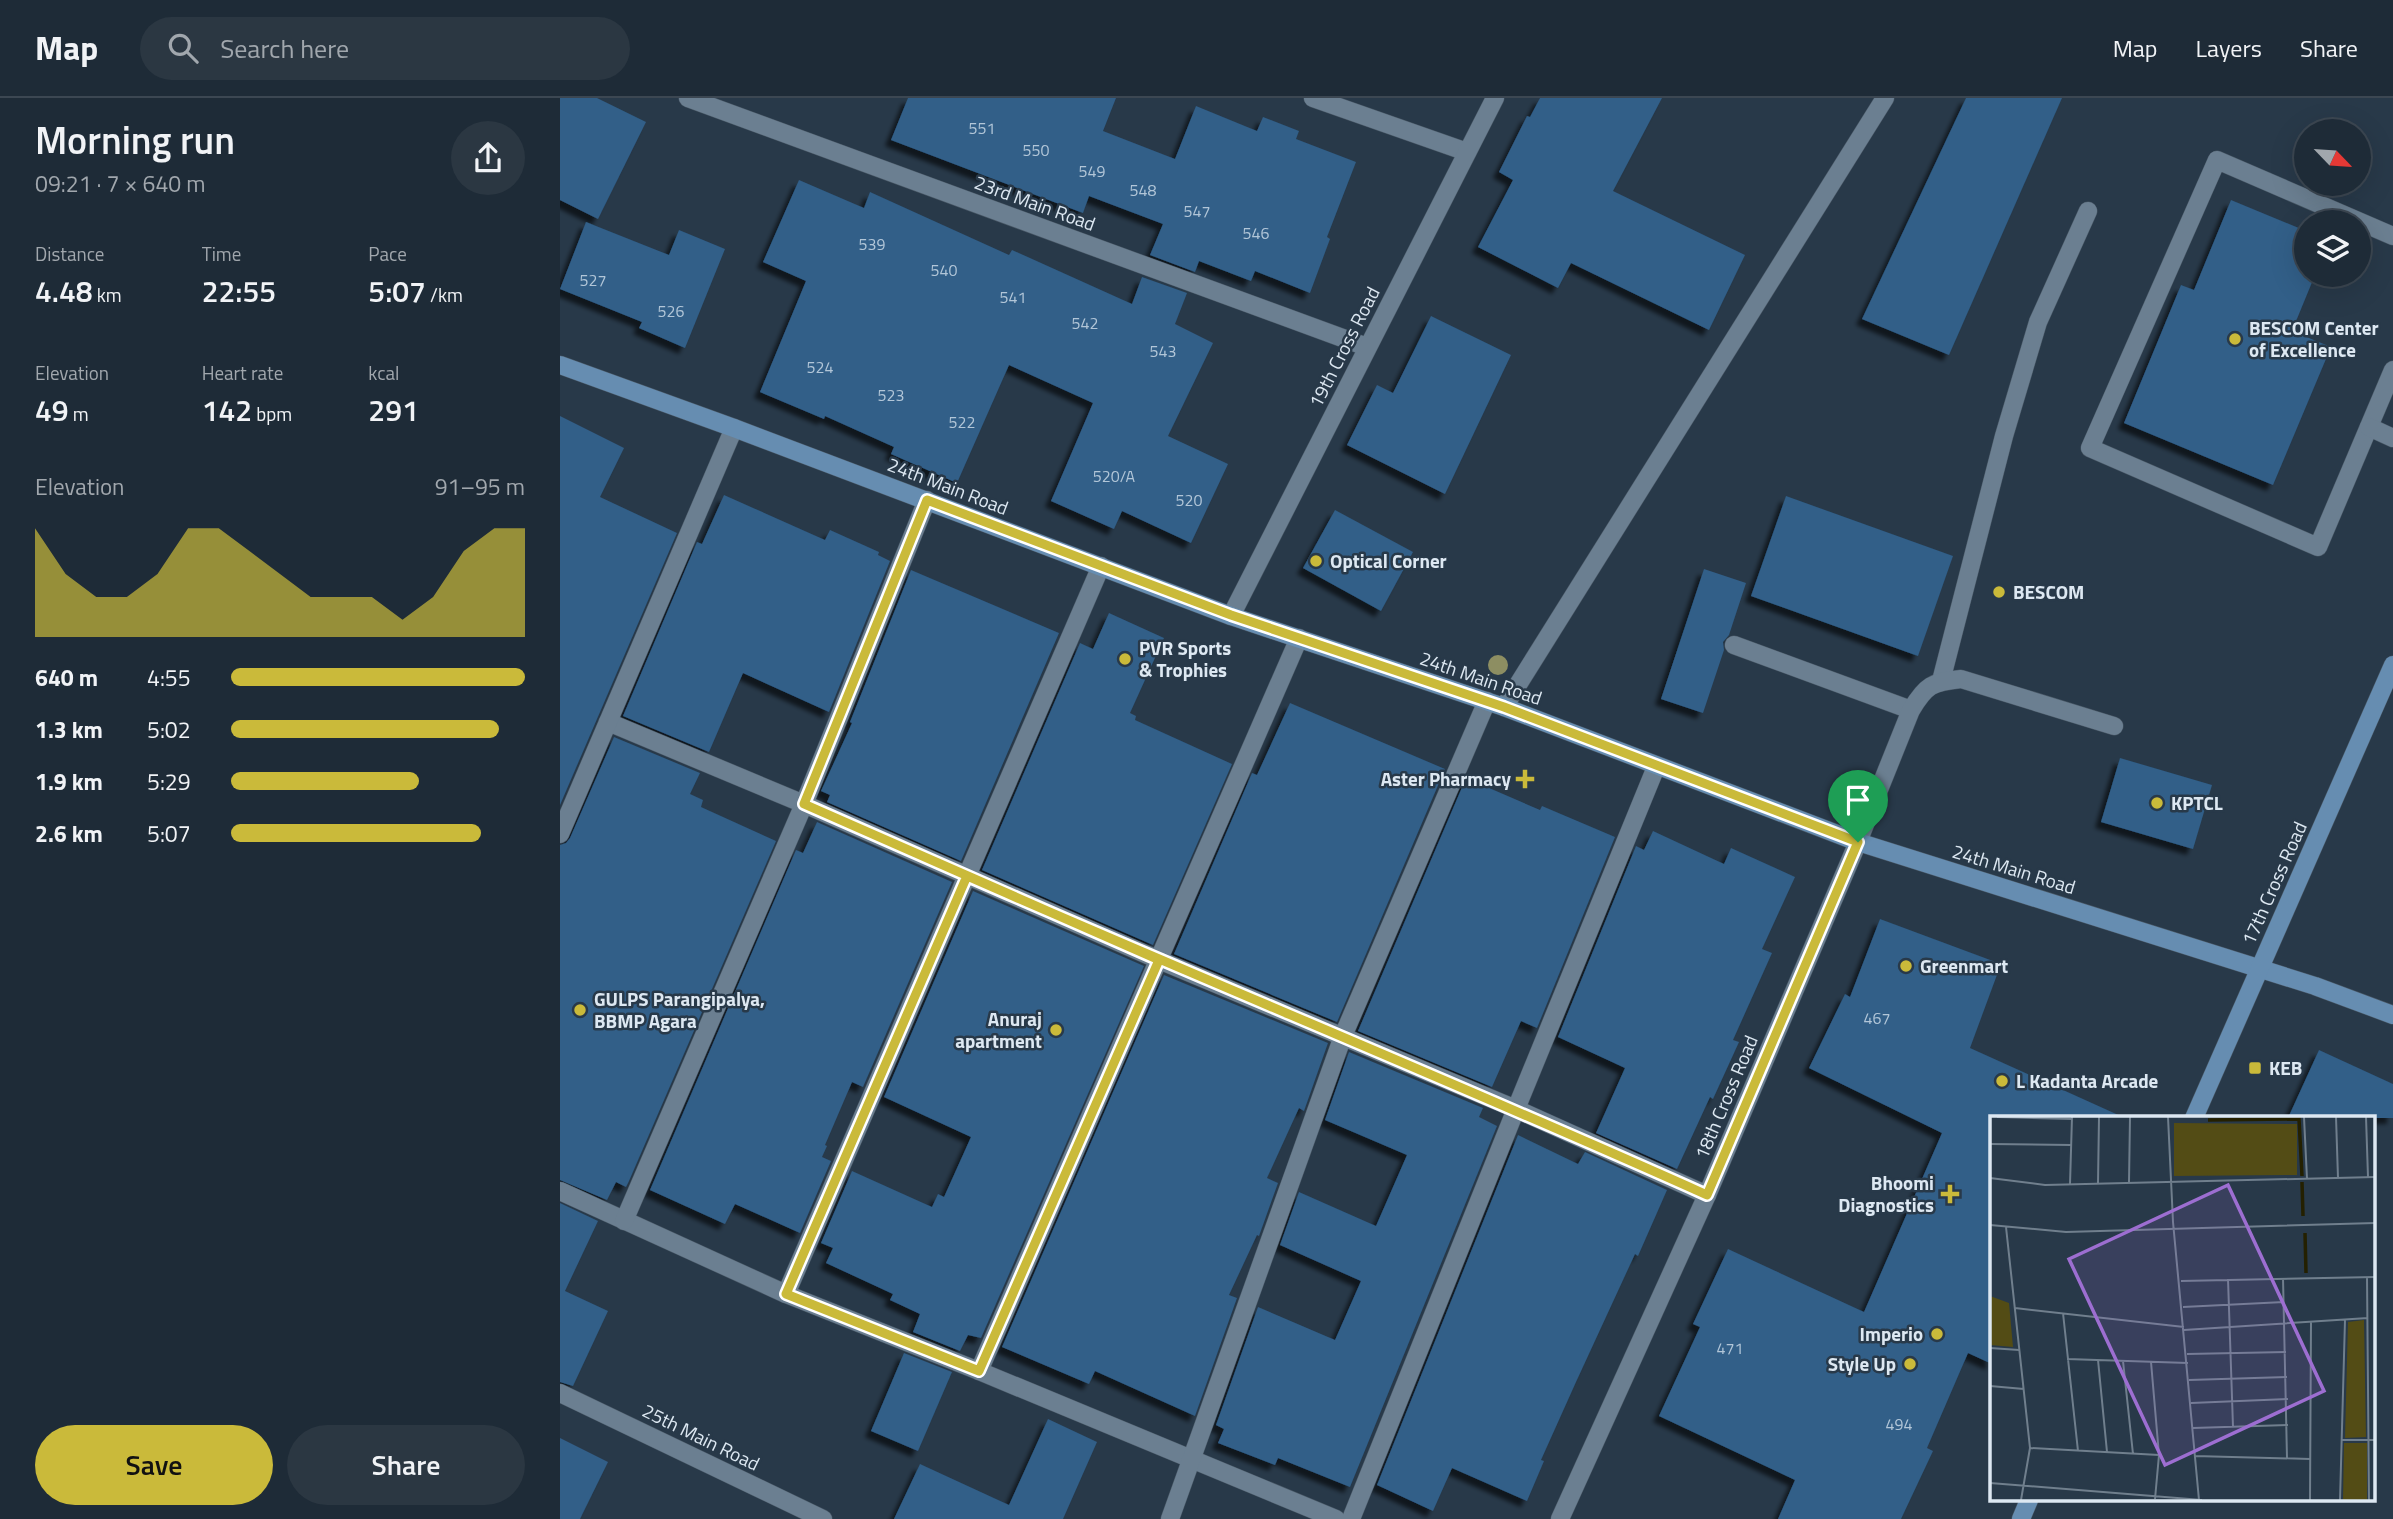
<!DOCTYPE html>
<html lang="en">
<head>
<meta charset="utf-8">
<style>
  :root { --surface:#1e2b37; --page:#2b3742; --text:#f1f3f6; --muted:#a1a7ad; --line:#3c4752; --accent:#caba3a }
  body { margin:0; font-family:"Titillium Web",sans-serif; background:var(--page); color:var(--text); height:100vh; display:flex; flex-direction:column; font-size:26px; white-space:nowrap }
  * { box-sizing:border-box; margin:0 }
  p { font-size:23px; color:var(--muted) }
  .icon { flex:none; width:38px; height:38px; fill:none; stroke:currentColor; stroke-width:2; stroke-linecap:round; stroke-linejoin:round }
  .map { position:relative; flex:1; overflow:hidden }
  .panel { display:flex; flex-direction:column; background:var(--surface); width:560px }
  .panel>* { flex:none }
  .needle { width:46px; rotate:115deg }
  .fabs { position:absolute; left:1734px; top:21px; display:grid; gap:14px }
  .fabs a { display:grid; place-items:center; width:77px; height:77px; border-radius:50%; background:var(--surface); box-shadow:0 7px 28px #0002,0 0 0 2px var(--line); font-size:35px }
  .pin { position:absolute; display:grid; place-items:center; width:60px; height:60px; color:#fff; margin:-72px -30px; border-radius:50% 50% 50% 0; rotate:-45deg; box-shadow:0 0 7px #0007 }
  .pin .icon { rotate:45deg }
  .round { display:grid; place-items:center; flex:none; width:74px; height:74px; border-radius:37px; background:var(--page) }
  .summary { display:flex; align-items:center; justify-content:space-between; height:119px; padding:0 35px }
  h1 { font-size:38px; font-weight:600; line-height:52px }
  .figures { display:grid; grid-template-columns:repeat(3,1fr); gap:10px; height:119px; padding:7px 35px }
  .figures div { display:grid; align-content:center }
  .figures b { font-size:30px; font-weight:600 }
  .figures small { font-size:19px; font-weight:400 }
  .figures p { font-size:19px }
  .chart { height:196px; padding:14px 35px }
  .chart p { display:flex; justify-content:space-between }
  .chart svg { width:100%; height:126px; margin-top:7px; fill:var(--accent); opacity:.7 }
  .action { display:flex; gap:14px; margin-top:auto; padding:14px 35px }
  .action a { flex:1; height:80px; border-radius:42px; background:var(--accent); color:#111; font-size:28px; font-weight:600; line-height:80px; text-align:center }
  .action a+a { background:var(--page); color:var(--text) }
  ul { padding:0 35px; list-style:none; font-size:23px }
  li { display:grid; grid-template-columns:112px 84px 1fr; align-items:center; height:52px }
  li i { height:18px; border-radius:9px; background:var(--accent) }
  header { display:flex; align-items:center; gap:42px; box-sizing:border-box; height:98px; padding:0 35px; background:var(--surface); border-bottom:2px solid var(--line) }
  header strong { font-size:33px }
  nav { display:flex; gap:38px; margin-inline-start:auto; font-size:24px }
  .search { width:490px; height:63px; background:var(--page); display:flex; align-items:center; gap:18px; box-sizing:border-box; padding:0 24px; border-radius:38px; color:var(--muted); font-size:26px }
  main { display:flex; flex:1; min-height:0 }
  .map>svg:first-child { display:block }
  .building { fill:#305e88; filter:url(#shadow) }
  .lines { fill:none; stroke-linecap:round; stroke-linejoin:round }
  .lane-casing { stroke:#495866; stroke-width:19 }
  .street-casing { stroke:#495866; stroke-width:19 }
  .secondary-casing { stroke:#495866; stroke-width:19 }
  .lane { stroke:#6b7f91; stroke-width:18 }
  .street { stroke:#6b7f91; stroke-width:18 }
  .secondary { stroke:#668db1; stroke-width:18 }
  .tree { fill:#8d8e62 }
  .route-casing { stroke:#fff; stroke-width:14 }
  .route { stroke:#caba3a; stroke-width:9 }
  .poi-dot { fill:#caba3a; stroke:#283949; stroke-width:2.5 }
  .labels { text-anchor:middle; stroke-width:5; stroke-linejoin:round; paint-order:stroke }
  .number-label { font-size:16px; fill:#b2c6d8 }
  .street-label { font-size:19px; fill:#dde8f2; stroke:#283949 }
  .poi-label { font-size:19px; font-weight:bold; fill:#dde8f2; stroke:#283949; text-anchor:start }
  .inset-river { fill:none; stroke:#242000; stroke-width:3.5 }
  .inset-road { fill:none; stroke:#707f8d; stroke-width:2 }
  .view { fill:#9d6ed1; fill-opacity:0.15; stroke:#9d6ed1; stroke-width:3.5 }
  .inset-edge { fill:none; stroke:#dde8f2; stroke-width:3.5 }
</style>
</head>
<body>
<header>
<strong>Map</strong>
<div class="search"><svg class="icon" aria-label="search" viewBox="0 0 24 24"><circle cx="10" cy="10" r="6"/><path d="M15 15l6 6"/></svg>Search here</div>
<nav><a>Map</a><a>Layers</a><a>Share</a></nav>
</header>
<main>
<section class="panel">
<div class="summary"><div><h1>Morning run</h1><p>09:21 · 7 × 640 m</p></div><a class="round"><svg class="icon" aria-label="share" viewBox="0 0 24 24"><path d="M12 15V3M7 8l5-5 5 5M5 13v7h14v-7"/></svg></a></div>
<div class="figures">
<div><p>Distance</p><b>4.48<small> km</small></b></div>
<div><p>Time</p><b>22:55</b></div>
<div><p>Pace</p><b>5:07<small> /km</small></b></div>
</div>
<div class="figures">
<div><p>Elevation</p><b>49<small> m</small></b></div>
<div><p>Heart rate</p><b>142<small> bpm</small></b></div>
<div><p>kcal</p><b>291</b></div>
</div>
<div class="chart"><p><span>Elevation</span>91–95 m</p>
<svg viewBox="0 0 160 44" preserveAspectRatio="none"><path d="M0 44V6L10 22L20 30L30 30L40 22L50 6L60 6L70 14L80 22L90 30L100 30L110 30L120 38L130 30L140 14L150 6L160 6V44z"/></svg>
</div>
<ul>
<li><b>640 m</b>4:55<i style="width:100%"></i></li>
<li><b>1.3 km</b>5:02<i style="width:91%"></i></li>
<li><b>1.9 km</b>5:29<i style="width:64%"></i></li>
<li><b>2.6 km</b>5:07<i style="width:85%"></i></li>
</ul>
<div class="action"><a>Save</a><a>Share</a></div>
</section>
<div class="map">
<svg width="1833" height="1421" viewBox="0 0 1833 1421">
  <defs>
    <filter id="shadow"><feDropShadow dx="-6" dy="6" stdDeviation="2" flood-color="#0009"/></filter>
  </defs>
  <rect width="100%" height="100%" fill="#283949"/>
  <!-- building -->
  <g class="building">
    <polygon points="0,0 37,0 86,24 38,121 0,102"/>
    <polygon points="348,0 556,0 543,33 615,61 636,8 697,33 703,19 739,33 736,41 796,64 767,139 770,141 750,195 695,173 691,183 639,163 635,174 590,157 603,126 529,98 523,115 331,42"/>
    <polygon points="980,0 1102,0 1053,93 1185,157 1149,232 1011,165 998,190 918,149 953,82 939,74 967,18 970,19"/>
    <polygon points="1406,0 1502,0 1389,257 1302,221"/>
    <polygon points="239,82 304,110 310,94 449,157 452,152 572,206 582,179 627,195 615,226 653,245 608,338 668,366 631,445 562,413 554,431 491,403 533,305 449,267 397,385 331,356 334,349 265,318 264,321 200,294 246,183 203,164"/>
    <polygon points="1671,102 1746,133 1746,177 1755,177 1732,233 1771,249 1713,387 1564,325 1621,187 1634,192"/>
    <polygon points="26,124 109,157 119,132 165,151 125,250 79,230 82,224 0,191"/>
    <polygon points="871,218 951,257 885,396 787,347 817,287 833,295"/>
    <polygon points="0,318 64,350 40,399 117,435 0,707"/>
    <polygon points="164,397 265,442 270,432 319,454 318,457 330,463 269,614 183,575 149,654 63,618 137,444 142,446"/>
    <polygon points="1226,398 1393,458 1358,558 1191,498"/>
    <polygon points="775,412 853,454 821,513 743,470"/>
    <polygon points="1144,471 1186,485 1169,537 1163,544 1164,552 1143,615 1101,601"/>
    <polygon points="351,472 499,535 401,763 267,704 270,697 261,693 292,625 290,624"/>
    <polygon points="549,515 604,540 570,615 576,618 575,622 672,666 593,847 422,772 520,545 533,551"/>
    <polygon points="730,605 885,671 777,924 614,856 692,675 697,677"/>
    <polygon points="54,639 140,675 130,696 143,702 141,709 216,743 69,1083 66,1089 56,1084 47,1102 0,1082 0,747 6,745 10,740"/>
    <polygon points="1560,660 1652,687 1633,751 1541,724"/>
    <polygon points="906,680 980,712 982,708 1055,739 977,930 961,923 932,989 798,933"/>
    <polygon points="257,724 392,784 303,989 292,984 265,1047 267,1048 262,1059 271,1063 240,1135 175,1106 165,1126 90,1092 236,752 243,755"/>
    <polygon points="1093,733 1164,766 1171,750 1235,779 1202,851 1212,855 1173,942 1179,944 1153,1001 1150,999 1117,1071 1036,1035 1065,970 998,939 1076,748 1084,752"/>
    <polygon points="413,793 584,868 421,1240 408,1237 400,1253 353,1234 360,1216 330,1202 333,1196 266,1165 273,1150 261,1145 292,1073 372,1109 378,1096 384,1099 411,1039 324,999"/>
    <polygon points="1320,821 1441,866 1410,950 1565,1020 1432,1020 1432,1266 1408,1255 1367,1350 1373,1353 1341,1421 1218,1421 1235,1382 1099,1318 1140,1229 1133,1226 1168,1151 1304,1214 1382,1035 1249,970 1285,896 1290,899"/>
    <polygon points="604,877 768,945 744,1013 739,1010 707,1080 718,1085 699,1138 697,1137 669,1197 677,1200 635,1318 535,1273 529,1286 442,1249"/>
    <polygon points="1759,952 1833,986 1833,1020 1728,1020"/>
    <polygon points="789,954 923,1010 919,1019 937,1028 790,1389 718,1360 715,1367 658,1345 664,1331 656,1327 698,1209 775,1242 801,1183 720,1147 739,1094 816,1128 847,1057 765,1022"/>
    <polygon points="958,1037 1018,1066 1025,1054 1107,1092 1078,1158 1075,1156 1016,1284 981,1362 984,1363 967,1403 892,1370 873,1413 817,1387"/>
    <polygon points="0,1105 38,1123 5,1193 48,1213 13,1288 0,1284"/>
    <polygon points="344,1255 392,1274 358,1353 311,1333"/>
    <polygon points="488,1321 537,1344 503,1421 334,1421 360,1366 449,1407"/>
    <polygon points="0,1340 48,1364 20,1421 0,1421"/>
  </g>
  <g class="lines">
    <!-- lane casing -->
    <g class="lane-casing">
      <g id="lane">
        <polyline points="1833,138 1657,62 1530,350 1758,449 1833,272"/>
        <polyline points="1809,329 1833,340"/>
        <polyline points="1174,547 1351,612"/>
        <polyline points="1381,583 1444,338 1478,224 1528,113"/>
        <path d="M 1298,744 L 1351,612 C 1366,587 1372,584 1401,581 L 1554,628"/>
      </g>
    </g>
    <!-- street casing -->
    <g class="street-casing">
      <g id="street">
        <polyline points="128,0 807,249"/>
        <polyline points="753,0 907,54"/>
        <polyline points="671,518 935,0"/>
        <polyline points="944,609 1325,0"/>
        <polyline points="48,624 244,706 599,862 956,1011 1147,1097"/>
        <polyline points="0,736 174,330"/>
        <polyline points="0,1093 226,1196 419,1273 776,1421"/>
        <polyline points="64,1123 244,706 367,402"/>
        <polyline points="226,1196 541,468"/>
        <polyline points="419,1273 739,540"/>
        <polyline points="0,1295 263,1421"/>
        <polyline points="610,1421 783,938 927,603"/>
        <polyline points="791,1421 956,1011 1096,669"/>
        <polyline points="1000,1421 1147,1097 1298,744"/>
      </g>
    </g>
    <!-- secondary casing -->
    <g class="secondary-casing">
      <g id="secondary">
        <polyline points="0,267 174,330 671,518 944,609 1298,744 1755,888 1833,917"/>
        <polyline points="1634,1020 1833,567"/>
        <polyline points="1461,1421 1469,1402"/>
      </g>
    </g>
    <!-- lane -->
    <use href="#lane" class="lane"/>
    <!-- street -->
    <use href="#street" class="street"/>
    <!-- secondary -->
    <use href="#secondary" class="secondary"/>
  </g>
  <!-- trees -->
  <circle class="tree" cx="938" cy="567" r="10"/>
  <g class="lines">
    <!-- route casing -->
    <g class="route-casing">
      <path id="route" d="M 1298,744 L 944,609 L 671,517 L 367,402 L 244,706 L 599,862 L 419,1273 L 226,1196 L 407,778 C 653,886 902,987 1147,1097 L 1298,744"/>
    </g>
    <!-- route -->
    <use href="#route" class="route"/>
  </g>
  <!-- markers -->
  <g class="poi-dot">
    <circle cx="1675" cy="241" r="7"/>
    <circle cx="756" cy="463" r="7"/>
    <circle cx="1439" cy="494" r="7"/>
    <circle cx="565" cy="561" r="7"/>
    <path d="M961.5 670.5h7v7h7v7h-7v7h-7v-7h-7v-7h7z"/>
    <circle cx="1597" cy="705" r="7"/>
    <circle cx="1346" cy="868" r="7"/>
    <circle cx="20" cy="912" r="7"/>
    <circle cx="496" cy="932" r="7"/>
    <rect x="1688" y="963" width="14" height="14" rx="3.5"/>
    <circle cx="1442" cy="983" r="7"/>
    <path d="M1386.5 1085.5h7v7h7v7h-7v7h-7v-7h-7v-7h7z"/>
    <circle cx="1377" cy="1236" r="7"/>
    <circle cx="1350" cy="1266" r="7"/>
  </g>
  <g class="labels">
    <!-- number labels -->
    <g class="number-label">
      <text x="422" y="36">551</text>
      <text x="476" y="58">550</text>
      <text x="532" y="79">549</text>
      <text x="583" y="98">548</text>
      <text x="637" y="119">547</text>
      <text x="696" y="141">546</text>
      <text x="312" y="152">539</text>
      <text x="384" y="178">540</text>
      <text x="33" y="188">527</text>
      <text x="453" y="205">541</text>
      <text x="111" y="219">526</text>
      <text x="525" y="231">542</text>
      <text x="603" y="259">543</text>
      <text x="260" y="275">524</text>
      <text x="331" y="303">523</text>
      <text x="402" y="330">522</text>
      <text x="554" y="384">520/A</text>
      <text x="629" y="408">520</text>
      <text x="1317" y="926">467</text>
      <text x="1170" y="1256">471</text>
      <text x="1339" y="1332">494</text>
    </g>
    <!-- street labels -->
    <g class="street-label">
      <text transform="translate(475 105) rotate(20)" y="7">23rd Main Road</text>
      <text transform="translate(784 249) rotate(-63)" y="7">19th Cross Road</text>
      <text transform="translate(388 388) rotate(21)" y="7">24th Main Road</text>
      <text transform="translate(921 580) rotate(19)" y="7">24th Main Road</text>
      <text transform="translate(1454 771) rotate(17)" y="7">24th Main Road</text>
      <text transform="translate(1714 785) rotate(-66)" y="7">17th Cross Road</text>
      <text transform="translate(1166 999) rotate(-67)" y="7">18th Cross Road</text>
      <text transform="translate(141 1339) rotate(26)" y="7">25th Main Road</text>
    </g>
    <!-- poi labels -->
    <g class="poi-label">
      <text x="1689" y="237">BESCOM Center<tspan x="1689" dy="22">of Excellence</tspan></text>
      <text x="770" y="470">Optical Corner</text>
      <text x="1453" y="501">BESCOM</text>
      <text x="579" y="557">PVR Sports<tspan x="579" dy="22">&amp; Trophies</tspan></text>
      <text x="951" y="688" text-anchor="end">Aster Pharmacy</text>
      <text x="1611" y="712">KPTCL</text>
      <text x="1360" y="875">Greenmart</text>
      <text x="34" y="908">GULPS Parangipalya,<tspan x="34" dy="22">BBMP Agara</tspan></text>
      <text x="482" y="928" text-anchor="end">Anuraj<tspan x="482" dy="22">apartment</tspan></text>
      <text x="1709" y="977">KEB</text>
      <text x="1456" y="990">L Kadanta Arcade</text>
      <text x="1374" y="1092" text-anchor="end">Bhoomi<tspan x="1374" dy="22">Diagnostics</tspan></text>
      <text x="1363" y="1243" text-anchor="end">Imperio</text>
      <text x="1336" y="1273" text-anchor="end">Style Up</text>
    </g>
  </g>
  <!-- overview -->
  <g transform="translate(1430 1018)">
    <rect width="385" height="385" fill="#283949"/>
    <path d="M 184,7 L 307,8 L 307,59 L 184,60 ZM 0,180 L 19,187 L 23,231 L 0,229 ZM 374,204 L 376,321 L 355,322 L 358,206 ZM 354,327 L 377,327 L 377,384 L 353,384 Z" fill="#534c15"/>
    <path class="inset-river" d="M 218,4 L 309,3 L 312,60M 312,66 L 313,100M 315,117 L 316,157"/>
    <path class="inset-road" d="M 7,1 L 82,3M 178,1 L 183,106 L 209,384M 314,1 L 317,63M 346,1 L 348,62M 376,1 L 378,61M 0,28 L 81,29M 0,62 L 55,69 L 385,61M 139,66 L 140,1M 108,67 L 109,1M 80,68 L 82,1M 0,109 L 76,116 L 385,107M 16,111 L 40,332 L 31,384M 377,161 L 379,384M 293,162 L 297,342M 238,163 L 243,311M 191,165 L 385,161M 193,191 L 294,186M 25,192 L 194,211M 73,197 L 88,335M 194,214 L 378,202M 0,232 L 29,234M 197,238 L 296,236M 77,243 L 198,247M 108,244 L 117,336M 133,245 L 143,338M 161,246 L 169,339 L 165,383M 199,264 L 297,261M 0,270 L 34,273M 201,287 L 298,283M 203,312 L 298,309M 352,324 L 385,324M 40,332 L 169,339M 205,340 L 320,343M 0,367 L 212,384M 320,384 L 321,205M 350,384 L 355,204"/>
    <path class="view" d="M 238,69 L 334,275 L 175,349 L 79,143 Z"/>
    <rect width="385" height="385" class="inset-edge"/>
  </g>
</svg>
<div class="fabs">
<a><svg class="needle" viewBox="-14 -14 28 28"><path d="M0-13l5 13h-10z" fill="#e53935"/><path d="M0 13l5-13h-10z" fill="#a1a7ad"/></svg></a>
<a><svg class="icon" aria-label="layers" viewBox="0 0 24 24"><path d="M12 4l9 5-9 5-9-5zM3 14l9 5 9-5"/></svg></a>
</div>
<div class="pin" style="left:1298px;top:744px;background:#1e9e55"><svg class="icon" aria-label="arrive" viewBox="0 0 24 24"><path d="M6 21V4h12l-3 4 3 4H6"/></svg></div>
</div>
</main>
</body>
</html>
